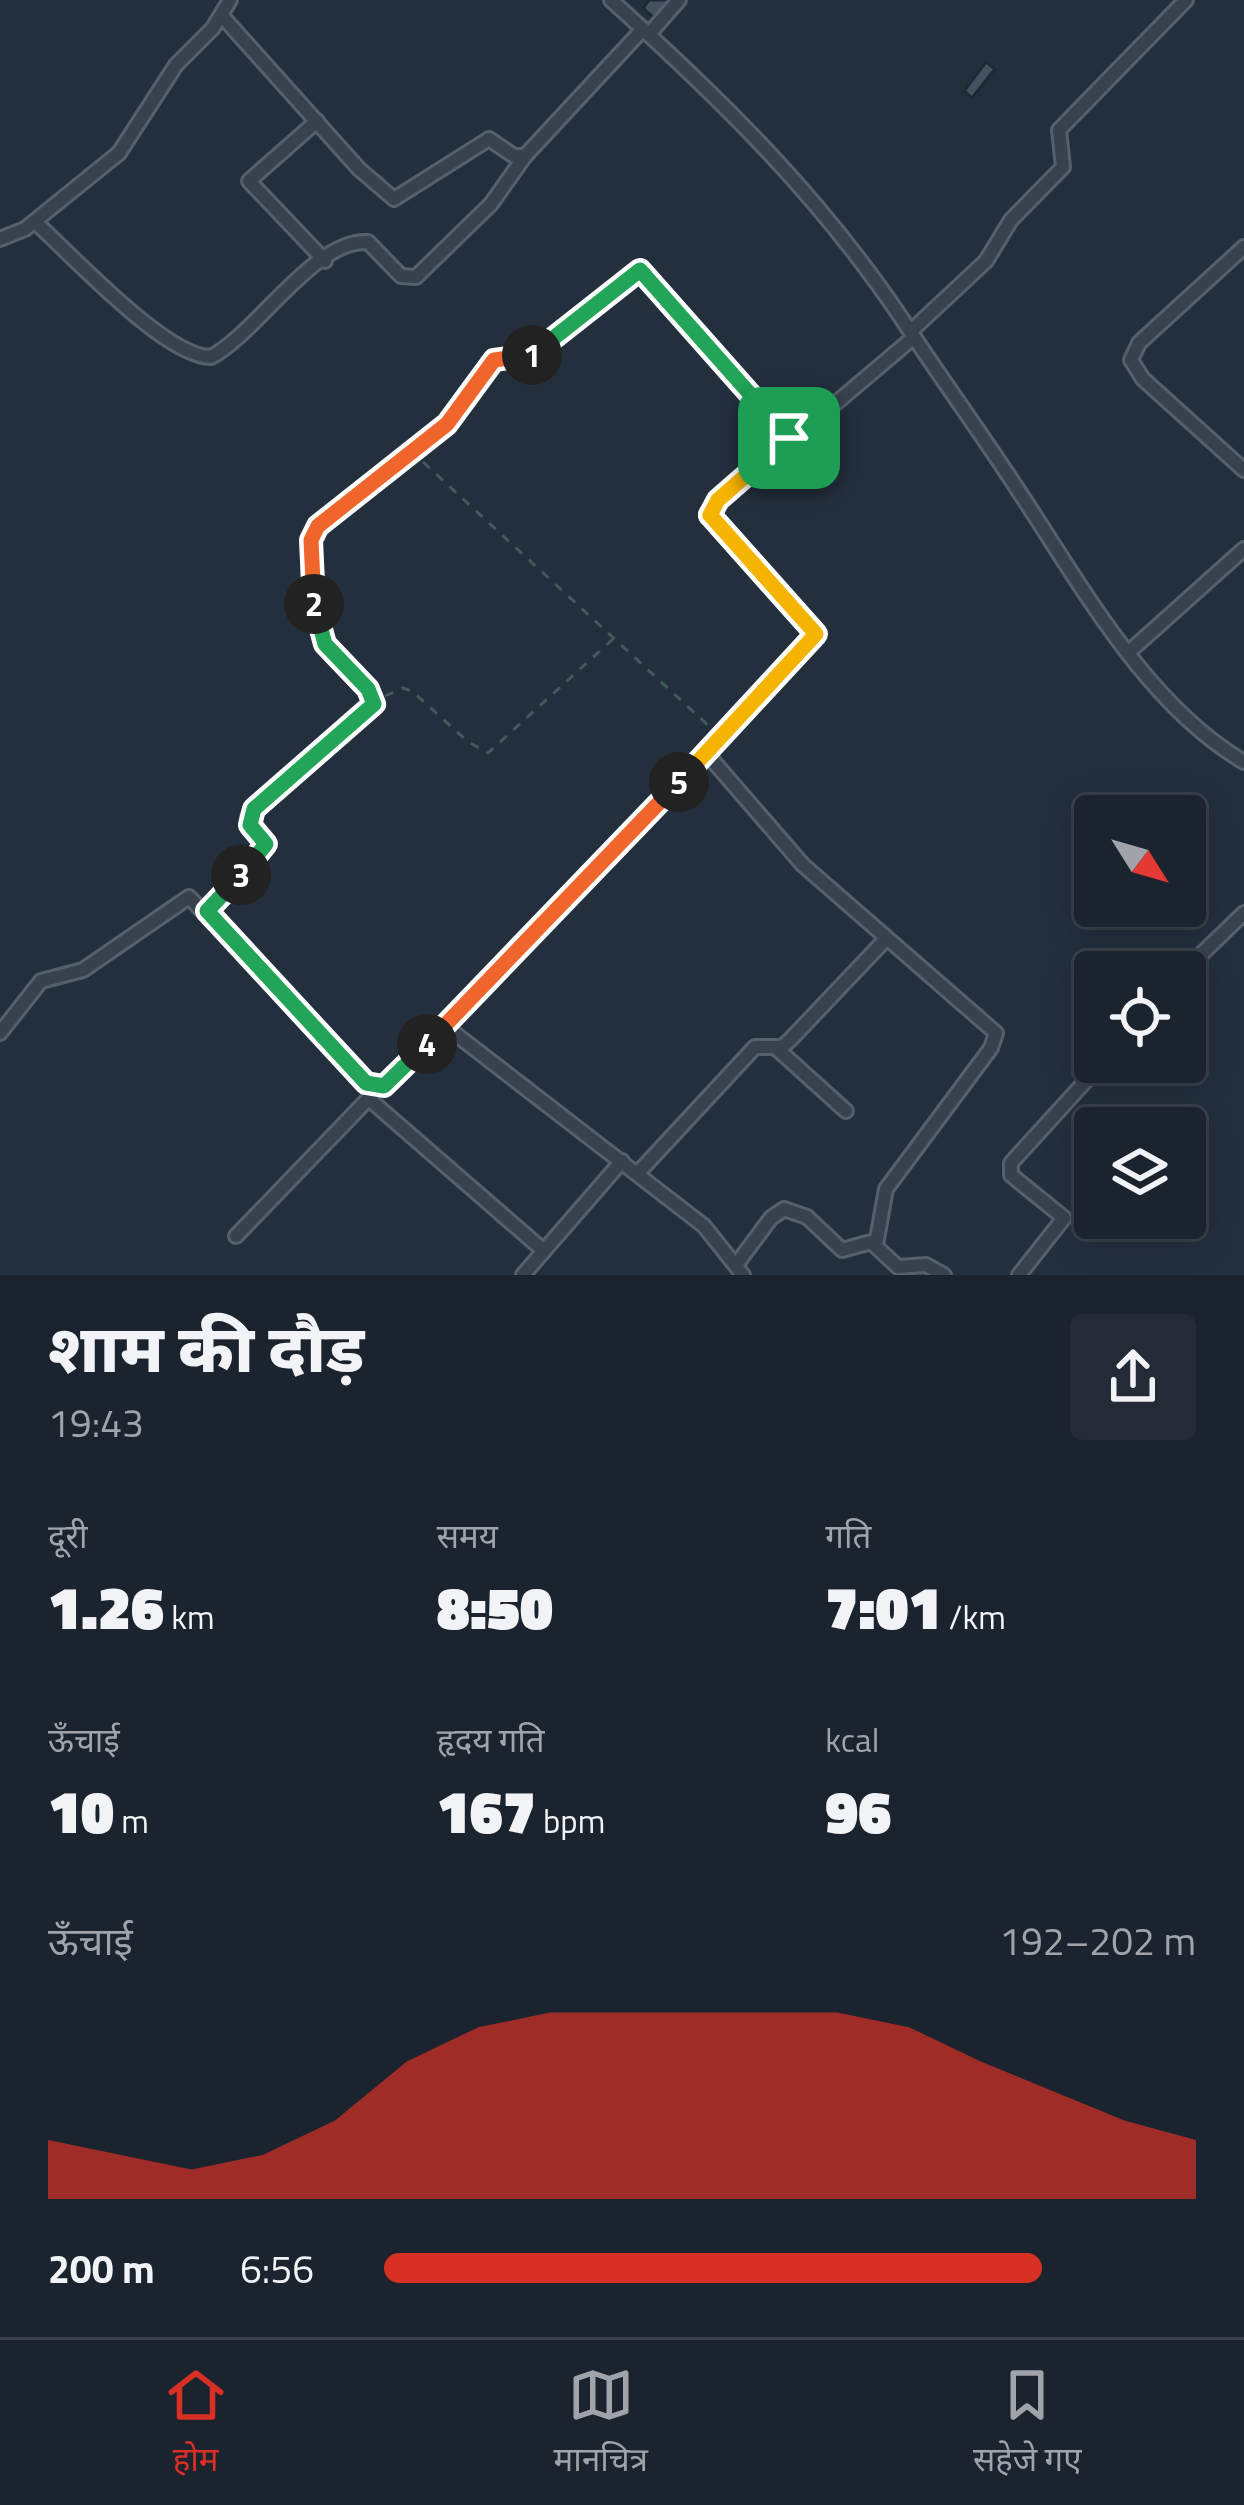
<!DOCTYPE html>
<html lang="hi">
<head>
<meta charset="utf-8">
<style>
  :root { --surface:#1b232e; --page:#242b36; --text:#f1f3f6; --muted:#a0a4aa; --line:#39404a; --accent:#d93025 }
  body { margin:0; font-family:"Titillium Web","Noto Sans Devanagari",sans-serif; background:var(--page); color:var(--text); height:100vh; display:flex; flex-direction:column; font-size:45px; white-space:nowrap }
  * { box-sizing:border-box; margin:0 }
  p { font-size:39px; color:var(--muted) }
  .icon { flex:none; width:66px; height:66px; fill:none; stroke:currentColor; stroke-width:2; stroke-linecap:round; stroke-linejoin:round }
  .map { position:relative; height:1275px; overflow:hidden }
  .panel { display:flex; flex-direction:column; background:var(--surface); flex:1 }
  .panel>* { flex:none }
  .needle { width:78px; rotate:127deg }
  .buttons { position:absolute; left:1074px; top:795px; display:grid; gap:24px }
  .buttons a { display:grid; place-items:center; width:132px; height:132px; border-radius:12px; background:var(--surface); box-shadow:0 6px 30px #0003,0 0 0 3px var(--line); font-size:60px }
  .pin { position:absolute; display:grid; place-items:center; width:102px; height:102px; color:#fff; margin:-51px; border-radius:24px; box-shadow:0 6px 18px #0006 }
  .km { position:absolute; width:60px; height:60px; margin:-30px; border-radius:50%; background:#222; color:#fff; font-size:33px; line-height:60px; text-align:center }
  .round { display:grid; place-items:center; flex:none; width:126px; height:126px; border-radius:12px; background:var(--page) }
  .overview { display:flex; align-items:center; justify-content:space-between; height:204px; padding:0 48px }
  h1 { font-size:66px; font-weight:800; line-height:90px }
  .figures { display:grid; grid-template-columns:repeat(3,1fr); gap:18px; height:204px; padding:12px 48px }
  .figures div { display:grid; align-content:center }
  .figures b { font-size:60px; font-weight:800 }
  .figures small { font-size:33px; font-weight:400 }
  .figures p { font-size:33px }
  .chart { height:336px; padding:24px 48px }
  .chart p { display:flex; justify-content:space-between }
  .chart svg { width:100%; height:216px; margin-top:12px; fill:var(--accent); opacity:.7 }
  ul { padding:0 48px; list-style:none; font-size:39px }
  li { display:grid; grid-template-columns:192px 144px 1fr; align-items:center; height:90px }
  li i { height:30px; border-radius:15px; background:var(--accent) }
  .tabs { display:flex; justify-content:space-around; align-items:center; height:168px; border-top:3px solid var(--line); background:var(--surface); font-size:33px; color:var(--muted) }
  .tabs a { display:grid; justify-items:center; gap:6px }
  .tabs .active { color:var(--accent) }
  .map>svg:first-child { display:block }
  .building { fill:#455162; stroke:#1f2835; stroke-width:3 }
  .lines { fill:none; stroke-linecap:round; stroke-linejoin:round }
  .minor-casing { stroke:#565f6c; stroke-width:18 }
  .path { stroke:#44595c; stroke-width:3; stroke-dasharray:9 9; stroke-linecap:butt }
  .minor { stroke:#38414e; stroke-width:12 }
  .split-1-casing { stroke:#fff; stroke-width:24 }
  .split-2-casing { stroke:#fff; stroke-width:24 }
  .split-3-casing { stroke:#fff; stroke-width:24 }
  .split-4-casing { stroke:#fff; stroke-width:24 }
  .split-5-casing { stroke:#fff; stroke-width:24 }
  .split-6-casing { stroke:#fff; stroke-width:24 }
  .split-7-casing { stroke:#fff; stroke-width:24 }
  .split-1 { stroke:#22a559; stroke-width:15 }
  .split-2 { stroke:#f0652b; stroke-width:15 }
  .split-3 { stroke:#22a559; stroke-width:15 }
  .split-4 { stroke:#22a559; stroke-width:15 }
  .split-5 { stroke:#f0652b; stroke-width:15 }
  .split-6 { stroke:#f5b400; stroke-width:15 }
  .split-7 { stroke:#f5b400; stroke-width:15 }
</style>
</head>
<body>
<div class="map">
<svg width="1244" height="1275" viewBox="0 0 1244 1275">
  <rect width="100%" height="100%" fill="#242f3e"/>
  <!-- building -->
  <g class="building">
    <polygon points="649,0 672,0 655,19 643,8"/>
    <polygon points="986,62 995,69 972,98 964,91"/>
  </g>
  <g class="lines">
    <!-- minor casing -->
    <g class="minor-casing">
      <g id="minor">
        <path d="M 611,0 C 725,103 825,201 910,331 C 945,384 983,436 1018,490 C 1080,583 1145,704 1244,762"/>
        <polyline points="222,16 359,169 394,199 489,139 514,156 525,156 643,29"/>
        <polyline points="649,34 679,0"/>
        <polyline points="317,121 249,181 325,261"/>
        <path d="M 35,222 C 71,254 165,357 211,357 C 257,333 314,239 368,242 L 401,276 L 416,277 L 491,204 L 525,156"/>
        <polyline points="0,239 25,229 119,153 176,65 213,28 230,0"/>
        <polyline points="1244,247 1139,343 1131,360 1143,379 1244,470"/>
        <polyline points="911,331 986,261 1011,220 1063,167 1059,130 1186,0"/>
        <polyline points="1130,651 1244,549"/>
        <polyline points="707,754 803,865 996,1033 991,1048 886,1189 876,1245"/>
        <path d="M 207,911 L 263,852 L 265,844 L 248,817 L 254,809 L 374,704 C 370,682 346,669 332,653 C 309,628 305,563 314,532 L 447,424 L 488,365 L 532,355 L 641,270 L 789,438"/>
        <polyline points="1183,972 1244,913"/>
        <polyline points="444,1029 517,946 813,642 814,628 715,525 711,509 914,337"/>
        <polyline points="0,1033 41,981 83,970 189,897 372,1087 384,1086 436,1034 449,1029 704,1226 743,1275"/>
        <polyline points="775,1047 846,1111"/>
        <polyline points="369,1099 544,1251"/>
        <polyline points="637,1174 755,1047 782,1047 790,1040 885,940"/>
        <polyline points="236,1236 373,1094"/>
        <polyline points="736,1265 771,1218 784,1209 807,1217 842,1250 871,1242 898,1267 926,1265 944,1275"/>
        <polyline points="523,1275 622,1161"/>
        <polyline points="1019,1275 1064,1218 1011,1175 1011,1163 1103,1062"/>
      </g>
    </g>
    <!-- path -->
    <g class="path">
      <polyline points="423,462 711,728"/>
      <polyline points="385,696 403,688 412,691 467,741 488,753 613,639"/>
    </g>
    <!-- minor -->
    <use href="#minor" class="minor"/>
  </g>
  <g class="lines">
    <!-- split-1 casing -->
    <g class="split-1-casing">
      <polyline id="split-1" points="532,355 640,270 789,438"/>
    </g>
    <!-- split-2 casing -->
    <g class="split-2-casing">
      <polyline id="split-2" points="314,604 311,540 318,526 447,424 494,360 532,355"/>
    </g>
    <!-- split-3 casing -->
    <g class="split-3-casing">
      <polyline id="split-3" points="241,875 266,844 250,825 254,809 374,704 368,689 325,644 314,604"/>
    </g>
    <!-- split-4 casing -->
    <g class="split-4-casing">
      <polyline id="split-4" points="241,875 207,911 366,1083 384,1086 427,1044"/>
    </g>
    <!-- split-5 casing -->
    <g class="split-5-casing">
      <polyline id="split-5" points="427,1044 679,782"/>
    </g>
    <!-- split-6 casing -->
    <g class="split-6-casing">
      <polyline id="split-6" points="679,782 816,634 710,515"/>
    </g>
    <!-- split-7 casing -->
    <g class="split-7-casing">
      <polyline id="split-7" points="710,515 718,500 789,438"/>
    </g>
    <!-- split-1 -->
    <use href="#split-1" class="split-1"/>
    <!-- split-2 -->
    <use href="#split-2" class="split-2"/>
    <!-- split-3 -->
    <use href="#split-3" class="split-3"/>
    <!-- split-4 -->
    <use href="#split-4" class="split-4"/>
    <!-- split-5 -->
    <use href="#split-5" class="split-5"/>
    <!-- split-6 -->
    <use href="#split-6" class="split-6"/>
    <!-- split-7 -->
    <use href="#split-7" class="split-7"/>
  </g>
</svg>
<div class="buttons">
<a><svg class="needle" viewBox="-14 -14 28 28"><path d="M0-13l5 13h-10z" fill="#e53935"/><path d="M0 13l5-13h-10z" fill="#a0a4aa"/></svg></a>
<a><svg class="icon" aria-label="locate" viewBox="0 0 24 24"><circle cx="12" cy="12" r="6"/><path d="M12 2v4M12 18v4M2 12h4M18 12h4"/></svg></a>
<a><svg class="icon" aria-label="layers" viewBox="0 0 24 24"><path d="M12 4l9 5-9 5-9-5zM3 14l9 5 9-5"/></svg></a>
</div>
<div class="pin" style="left:789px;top:438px;background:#1e9e55"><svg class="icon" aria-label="arrive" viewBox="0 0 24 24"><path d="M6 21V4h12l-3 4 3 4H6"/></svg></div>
<b class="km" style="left:532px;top:355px">1</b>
<b class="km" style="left:314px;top:604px">2</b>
<b class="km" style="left:241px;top:875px">3</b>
<b class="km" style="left:427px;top:1044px">4</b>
<b class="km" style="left:679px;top:782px">5</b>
</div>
<section class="panel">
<div class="overview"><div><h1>शाम की दौड़</h1><p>19:43</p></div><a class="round"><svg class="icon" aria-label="share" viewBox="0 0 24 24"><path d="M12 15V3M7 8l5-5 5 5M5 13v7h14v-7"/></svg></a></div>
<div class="figures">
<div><p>दूरी</p><b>1.26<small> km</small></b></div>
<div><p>समय</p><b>8:50</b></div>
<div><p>गति</p><b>7:01<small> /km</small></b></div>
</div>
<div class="figures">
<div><p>ऊँचाई</p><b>10<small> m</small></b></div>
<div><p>हृदय गति</p><b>167<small> bpm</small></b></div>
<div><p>kcal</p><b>96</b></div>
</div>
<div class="chart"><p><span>ऊँचाई</span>192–202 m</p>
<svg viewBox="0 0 160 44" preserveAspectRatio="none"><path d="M0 44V32L10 35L20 38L30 35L40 28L50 16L60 9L70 6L80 6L90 6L100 6L110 6L120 9L130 16L140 22L150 28L160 32V44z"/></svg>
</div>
<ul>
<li><b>200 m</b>6:56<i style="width:81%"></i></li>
</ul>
</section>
<nav class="tabs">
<a class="active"><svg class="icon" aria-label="home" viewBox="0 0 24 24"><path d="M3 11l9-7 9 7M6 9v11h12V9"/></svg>होम</a>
<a><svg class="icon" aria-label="map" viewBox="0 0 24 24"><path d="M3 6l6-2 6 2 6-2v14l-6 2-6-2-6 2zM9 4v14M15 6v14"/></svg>मानचित्र</a>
<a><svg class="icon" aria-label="saved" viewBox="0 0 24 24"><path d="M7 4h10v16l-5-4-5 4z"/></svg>सहेजे गए</a>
</nav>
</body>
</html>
